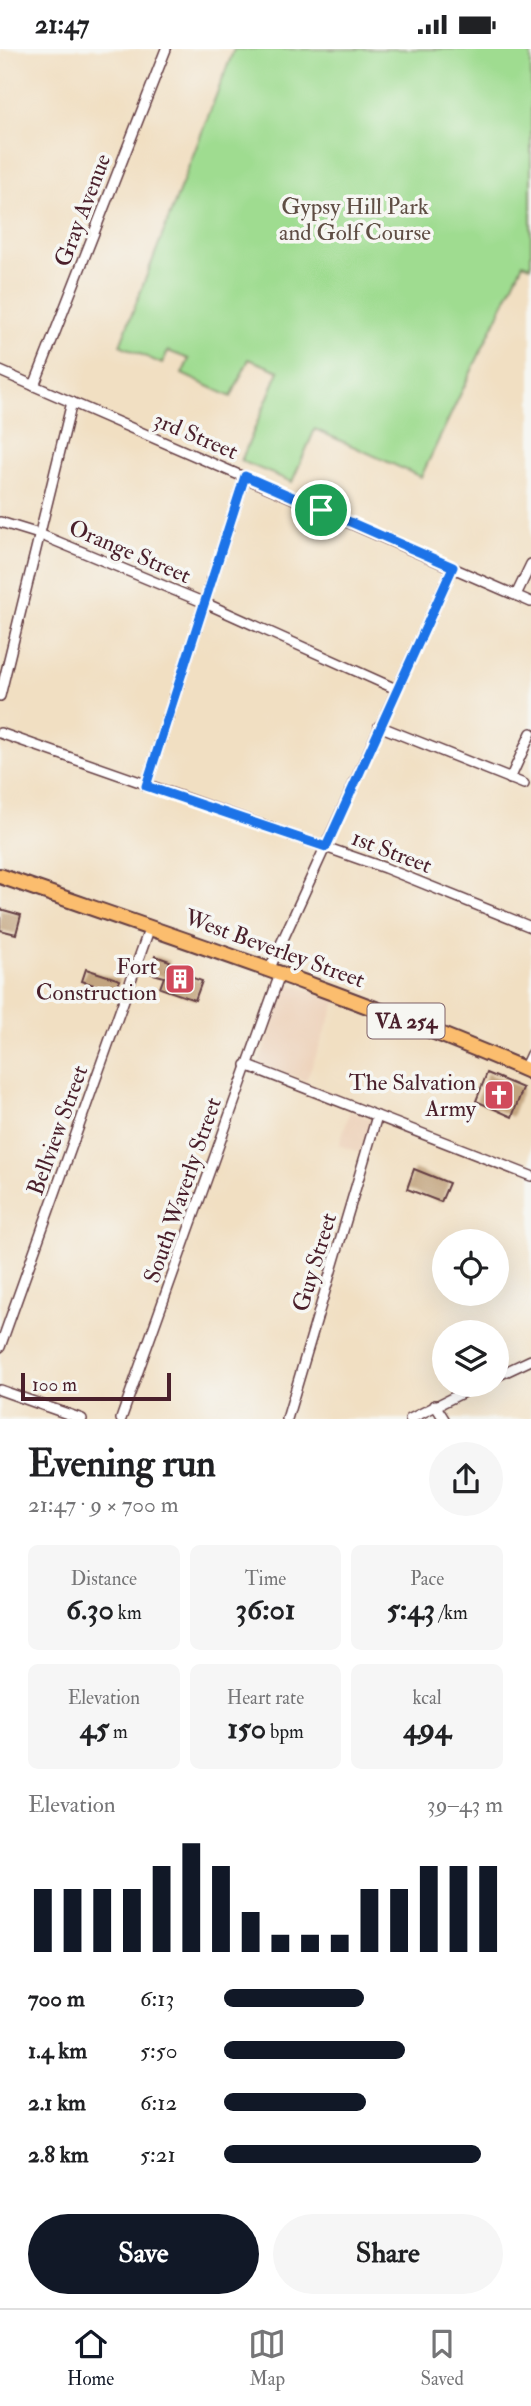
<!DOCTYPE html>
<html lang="en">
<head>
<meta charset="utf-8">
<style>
  :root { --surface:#fff; --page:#f6f6f6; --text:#202124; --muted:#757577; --line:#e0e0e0; --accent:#111827 }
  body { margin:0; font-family:"IM FELL Double Pica",serif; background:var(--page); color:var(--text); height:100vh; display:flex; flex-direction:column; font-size:26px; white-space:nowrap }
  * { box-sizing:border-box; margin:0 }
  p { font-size:23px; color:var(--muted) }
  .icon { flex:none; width:38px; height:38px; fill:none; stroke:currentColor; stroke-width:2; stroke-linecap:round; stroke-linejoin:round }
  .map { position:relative; height:1370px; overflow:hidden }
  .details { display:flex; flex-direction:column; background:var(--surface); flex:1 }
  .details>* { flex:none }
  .fabs { position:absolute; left:432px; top:1180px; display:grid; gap:14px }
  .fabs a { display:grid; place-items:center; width:77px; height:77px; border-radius:50%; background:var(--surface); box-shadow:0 7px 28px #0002; font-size:35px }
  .scale { position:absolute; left:21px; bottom:18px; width:150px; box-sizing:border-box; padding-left:7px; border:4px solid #4a1f2b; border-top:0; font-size:19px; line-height:24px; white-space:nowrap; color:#4a1f2b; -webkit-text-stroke:5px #f6f6f2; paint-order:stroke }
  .pin { position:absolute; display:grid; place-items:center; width:60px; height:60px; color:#fff; margin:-30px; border:4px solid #fff; border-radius:50%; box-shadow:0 2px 7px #0007 }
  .round { display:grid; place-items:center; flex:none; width:74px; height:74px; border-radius:37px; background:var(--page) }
  .summary { display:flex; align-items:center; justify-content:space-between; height:119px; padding:0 28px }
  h1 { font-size:38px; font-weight:800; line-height:52px }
  .figures { display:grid; grid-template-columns:repeat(3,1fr); gap:10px; height:119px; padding:7px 28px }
  .figures div { display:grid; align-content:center; border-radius:10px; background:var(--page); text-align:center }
  .figures b { font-size:30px; font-weight:800 }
  .figures small { font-size:19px; font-weight:400 }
  .figures p { font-size:19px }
  .chart { height:196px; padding:14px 28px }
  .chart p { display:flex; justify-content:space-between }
  .chart svg { width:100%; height:126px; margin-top:7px; stroke:var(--accent); stroke-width:6 }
  .button { display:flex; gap:14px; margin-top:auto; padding:14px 28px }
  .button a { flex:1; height:80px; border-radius:42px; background:var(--accent); color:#fff; font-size:28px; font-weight:800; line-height:80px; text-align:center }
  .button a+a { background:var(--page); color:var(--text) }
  ul { padding:0 28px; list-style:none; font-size:23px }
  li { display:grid; grid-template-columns:112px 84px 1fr; align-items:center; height:52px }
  li i { height:18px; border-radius:9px; background:var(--accent) }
  .status { display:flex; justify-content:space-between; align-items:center; height:49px; padding:0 35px; background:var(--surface); direction:ltr }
  .status svg { height:19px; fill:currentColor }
  .tabs { display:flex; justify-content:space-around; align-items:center; height:98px; border-top:2px solid var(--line); background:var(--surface); font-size:19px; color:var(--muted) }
  .tabs a { display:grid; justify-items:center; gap:4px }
  .tabs .current { color:var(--accent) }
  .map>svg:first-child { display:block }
  .built { fill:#edd1b9 }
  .green { fill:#9fdc90; stroke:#747e5e; stroke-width:2 }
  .building { fill:#c2a47f }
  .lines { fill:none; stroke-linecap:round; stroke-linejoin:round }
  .street-casing { stroke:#633c42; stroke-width:12 }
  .primary-casing { stroke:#633c42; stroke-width:18 }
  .street { stroke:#fff; stroke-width:9 }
  .primary { stroke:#fbbd6e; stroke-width:14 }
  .route-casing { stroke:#fff; stroke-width:14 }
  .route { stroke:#1a73e8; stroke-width:9 }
  .labels { text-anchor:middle; stroke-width:7; stroke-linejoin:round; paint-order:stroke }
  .shield { fill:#f6f6f2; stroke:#7e6067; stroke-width:2 }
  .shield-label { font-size:21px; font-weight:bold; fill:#4a1f2b }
  .park-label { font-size:23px; fill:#5f4e44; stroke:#f6f6f2 }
  .street-label { font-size:23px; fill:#4a1f2b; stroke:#f6f6f2 }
  .poi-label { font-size:23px; fill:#4a1f2b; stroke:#f6f6f2; text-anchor:end }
</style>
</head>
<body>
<div class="status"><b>21:47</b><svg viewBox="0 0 49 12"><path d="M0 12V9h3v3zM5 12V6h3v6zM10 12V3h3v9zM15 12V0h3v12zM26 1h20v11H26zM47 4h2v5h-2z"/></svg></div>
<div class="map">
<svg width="531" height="1370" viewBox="0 0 531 1370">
  <rect width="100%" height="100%" fill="#f6f6f2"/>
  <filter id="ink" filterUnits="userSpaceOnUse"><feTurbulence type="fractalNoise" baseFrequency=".0143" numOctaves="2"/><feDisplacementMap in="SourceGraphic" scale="14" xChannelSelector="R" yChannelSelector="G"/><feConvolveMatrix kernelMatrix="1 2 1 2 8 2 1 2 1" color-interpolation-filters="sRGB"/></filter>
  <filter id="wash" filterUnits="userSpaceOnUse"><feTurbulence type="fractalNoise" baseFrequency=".00686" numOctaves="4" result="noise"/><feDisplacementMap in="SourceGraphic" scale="28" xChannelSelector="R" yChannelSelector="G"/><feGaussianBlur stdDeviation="1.57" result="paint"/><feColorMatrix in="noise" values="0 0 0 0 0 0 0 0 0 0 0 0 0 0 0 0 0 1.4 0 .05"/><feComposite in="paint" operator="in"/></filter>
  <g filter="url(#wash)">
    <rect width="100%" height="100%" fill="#f1dfc2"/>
    <!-- built -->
    <g class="built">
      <polygon points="288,934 337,951 306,1032 259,1014"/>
      <polygon points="350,1062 372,1070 361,1104 339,1096"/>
    </g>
    <!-- green -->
    <polygon class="green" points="234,0 531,0 531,217 523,214 421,428 315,380 292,433 241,412 279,322 249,310 231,348 182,325 189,310 168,302 162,315 120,296"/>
    <g id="blocks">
      <!-- building -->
      <g class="building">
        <polygon points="0,860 21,866 16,885 0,881"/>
        <polygon points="155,907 170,912 167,920 202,932 195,951 160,939 164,928 150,924"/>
        <polygon points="86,920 120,931 115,943 82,932"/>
        <polygon points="487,1024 523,1039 512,1068 476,1052"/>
        <polygon points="414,1120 449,1134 441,1153 407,1140"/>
      </g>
    </g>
  </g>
  <g filter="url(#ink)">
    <use href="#blocks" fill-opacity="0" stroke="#633c42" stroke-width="2"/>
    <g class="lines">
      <!-- street casing -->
      <g class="street-casing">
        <g id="street">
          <polyline points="0,322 531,553"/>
          <polyline points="34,337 166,0"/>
          <polyline points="0,473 39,485 205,554 396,640"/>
          <polyline points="516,546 531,515"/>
          <polyline points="0,647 72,353"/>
          <polyline points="379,677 524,735"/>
          <polyline points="0,684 385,819 531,878"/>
          <polyline points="510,730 531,684"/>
          <polyline points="146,737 245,427"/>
          <polyline points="269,921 453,518"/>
          <polyline points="246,1016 531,1127"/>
          <polyline points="524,1020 531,1005"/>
          <polyline points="0,1298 150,878"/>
          <polyline points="497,1327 531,1311"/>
          <polyline points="0,1341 82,1370"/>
          <polyline points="435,1356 444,1370"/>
          <polyline points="121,1370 280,925"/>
          <polyline points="287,1370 377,1067"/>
          <polyline points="410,1370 480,1335"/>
        </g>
      </g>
      <!-- primary casing -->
      <g class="primary-casing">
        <path id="primary" d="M 0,827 C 178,889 358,948 531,1023"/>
      </g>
      <!-- street -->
      <use href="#street" class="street"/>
      <!-- primary -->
      <use href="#primary" class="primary"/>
    </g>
  </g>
  <g class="lines" filter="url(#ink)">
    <!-- route casing -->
    <g class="route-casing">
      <polygon id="route" points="245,427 453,518 326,798 146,737"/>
    </g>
    <!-- route -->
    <use href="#route" class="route"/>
  </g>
  <!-- icons -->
  <defs>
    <g id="building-square" transform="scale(1.575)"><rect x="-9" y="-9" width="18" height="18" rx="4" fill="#d1495b" stroke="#f6f6f2"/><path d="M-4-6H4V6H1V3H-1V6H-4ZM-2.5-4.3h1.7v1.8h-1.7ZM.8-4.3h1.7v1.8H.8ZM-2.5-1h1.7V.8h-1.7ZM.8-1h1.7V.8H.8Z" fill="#fff"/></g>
    <g id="church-square" transform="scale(1.575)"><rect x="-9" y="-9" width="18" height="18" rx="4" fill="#d1495b" stroke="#f6f6f2"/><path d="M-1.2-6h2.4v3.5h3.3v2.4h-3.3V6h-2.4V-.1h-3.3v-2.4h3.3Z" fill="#fff"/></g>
  </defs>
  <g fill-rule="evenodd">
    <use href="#building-square" x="180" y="930"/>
    <use href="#church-square" x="499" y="1046"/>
  </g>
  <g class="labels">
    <!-- shield labels -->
    <rect class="shield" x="367.5" y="954.5" width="77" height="35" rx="5"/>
    <g class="shield-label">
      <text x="406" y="979">VA 254</text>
    </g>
    <!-- park labels -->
    <g class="park-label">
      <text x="355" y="165">Gypsy Hill Park<tspan x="355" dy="26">and Golf Course</tspan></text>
    </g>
    <!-- street labels -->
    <g class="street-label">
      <text transform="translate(82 161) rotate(-69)" y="8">Gray Avenue</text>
      <text transform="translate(196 386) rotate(23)" y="8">3rd Street</text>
      <text transform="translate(130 502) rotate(23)" y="8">Orange Street</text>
      <text transform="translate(392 802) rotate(21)" y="8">1st Street</text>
      <text transform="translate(275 899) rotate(20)" y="8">West Beverley Street</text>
      <text transform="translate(57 1081) rotate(-70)" y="8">Bellview Street</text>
      <text transform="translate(182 1141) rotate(-71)" y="8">South Waverly Street</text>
      <text transform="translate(314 1213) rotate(-73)" y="8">Guy Street</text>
    </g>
    <!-- poi labels -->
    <g class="poi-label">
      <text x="157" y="925">Fort<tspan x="157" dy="26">Construction</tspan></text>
      <text x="476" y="1041">The Salvation<tspan x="476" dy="26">Army</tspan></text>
    </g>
  </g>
</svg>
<div class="fabs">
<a><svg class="icon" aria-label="locate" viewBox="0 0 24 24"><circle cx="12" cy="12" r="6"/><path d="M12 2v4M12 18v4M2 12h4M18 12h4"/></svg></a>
<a><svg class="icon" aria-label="layers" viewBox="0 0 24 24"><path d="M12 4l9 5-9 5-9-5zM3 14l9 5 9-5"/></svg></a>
</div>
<div class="scale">100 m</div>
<div class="pin" style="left:321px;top:461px;background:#1e9e55"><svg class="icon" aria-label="arrive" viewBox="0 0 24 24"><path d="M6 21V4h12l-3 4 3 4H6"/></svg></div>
</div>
<section class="details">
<div class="summary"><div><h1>Evening run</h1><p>21:47 · 9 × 700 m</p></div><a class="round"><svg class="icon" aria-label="share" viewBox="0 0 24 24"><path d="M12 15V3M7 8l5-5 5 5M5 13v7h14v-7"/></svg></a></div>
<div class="figures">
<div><p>Distance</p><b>6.30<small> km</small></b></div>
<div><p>Time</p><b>36:01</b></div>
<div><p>Pace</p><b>5:43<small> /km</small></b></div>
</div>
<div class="figures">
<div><p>Elevation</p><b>45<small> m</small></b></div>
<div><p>Heart rate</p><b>150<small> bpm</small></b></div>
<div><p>kcal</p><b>494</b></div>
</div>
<div class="chart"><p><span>Elevation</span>39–43 m</p>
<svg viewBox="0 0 160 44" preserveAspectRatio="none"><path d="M5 44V22M15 44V22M25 44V22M35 44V22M45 44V14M55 44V6M65 44V14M75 44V30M85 44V38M95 44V38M105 44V38M115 44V22M125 44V22M135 44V14M145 44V14M155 44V14"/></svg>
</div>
<ul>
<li><b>700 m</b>6:13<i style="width:50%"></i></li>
<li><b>1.4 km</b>5:50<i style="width:65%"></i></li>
<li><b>2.1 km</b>6:12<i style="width:51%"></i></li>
<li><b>2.8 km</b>5:21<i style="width:92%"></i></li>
</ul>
<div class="button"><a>Save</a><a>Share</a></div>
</section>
<nav class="tabs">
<a class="current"><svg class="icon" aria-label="home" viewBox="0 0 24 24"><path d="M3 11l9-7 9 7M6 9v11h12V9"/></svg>Home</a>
<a><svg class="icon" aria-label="map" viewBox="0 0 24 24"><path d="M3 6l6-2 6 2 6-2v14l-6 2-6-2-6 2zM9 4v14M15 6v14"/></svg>Map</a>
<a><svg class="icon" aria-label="saved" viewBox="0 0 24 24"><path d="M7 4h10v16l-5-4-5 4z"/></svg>Saved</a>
</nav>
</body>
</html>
